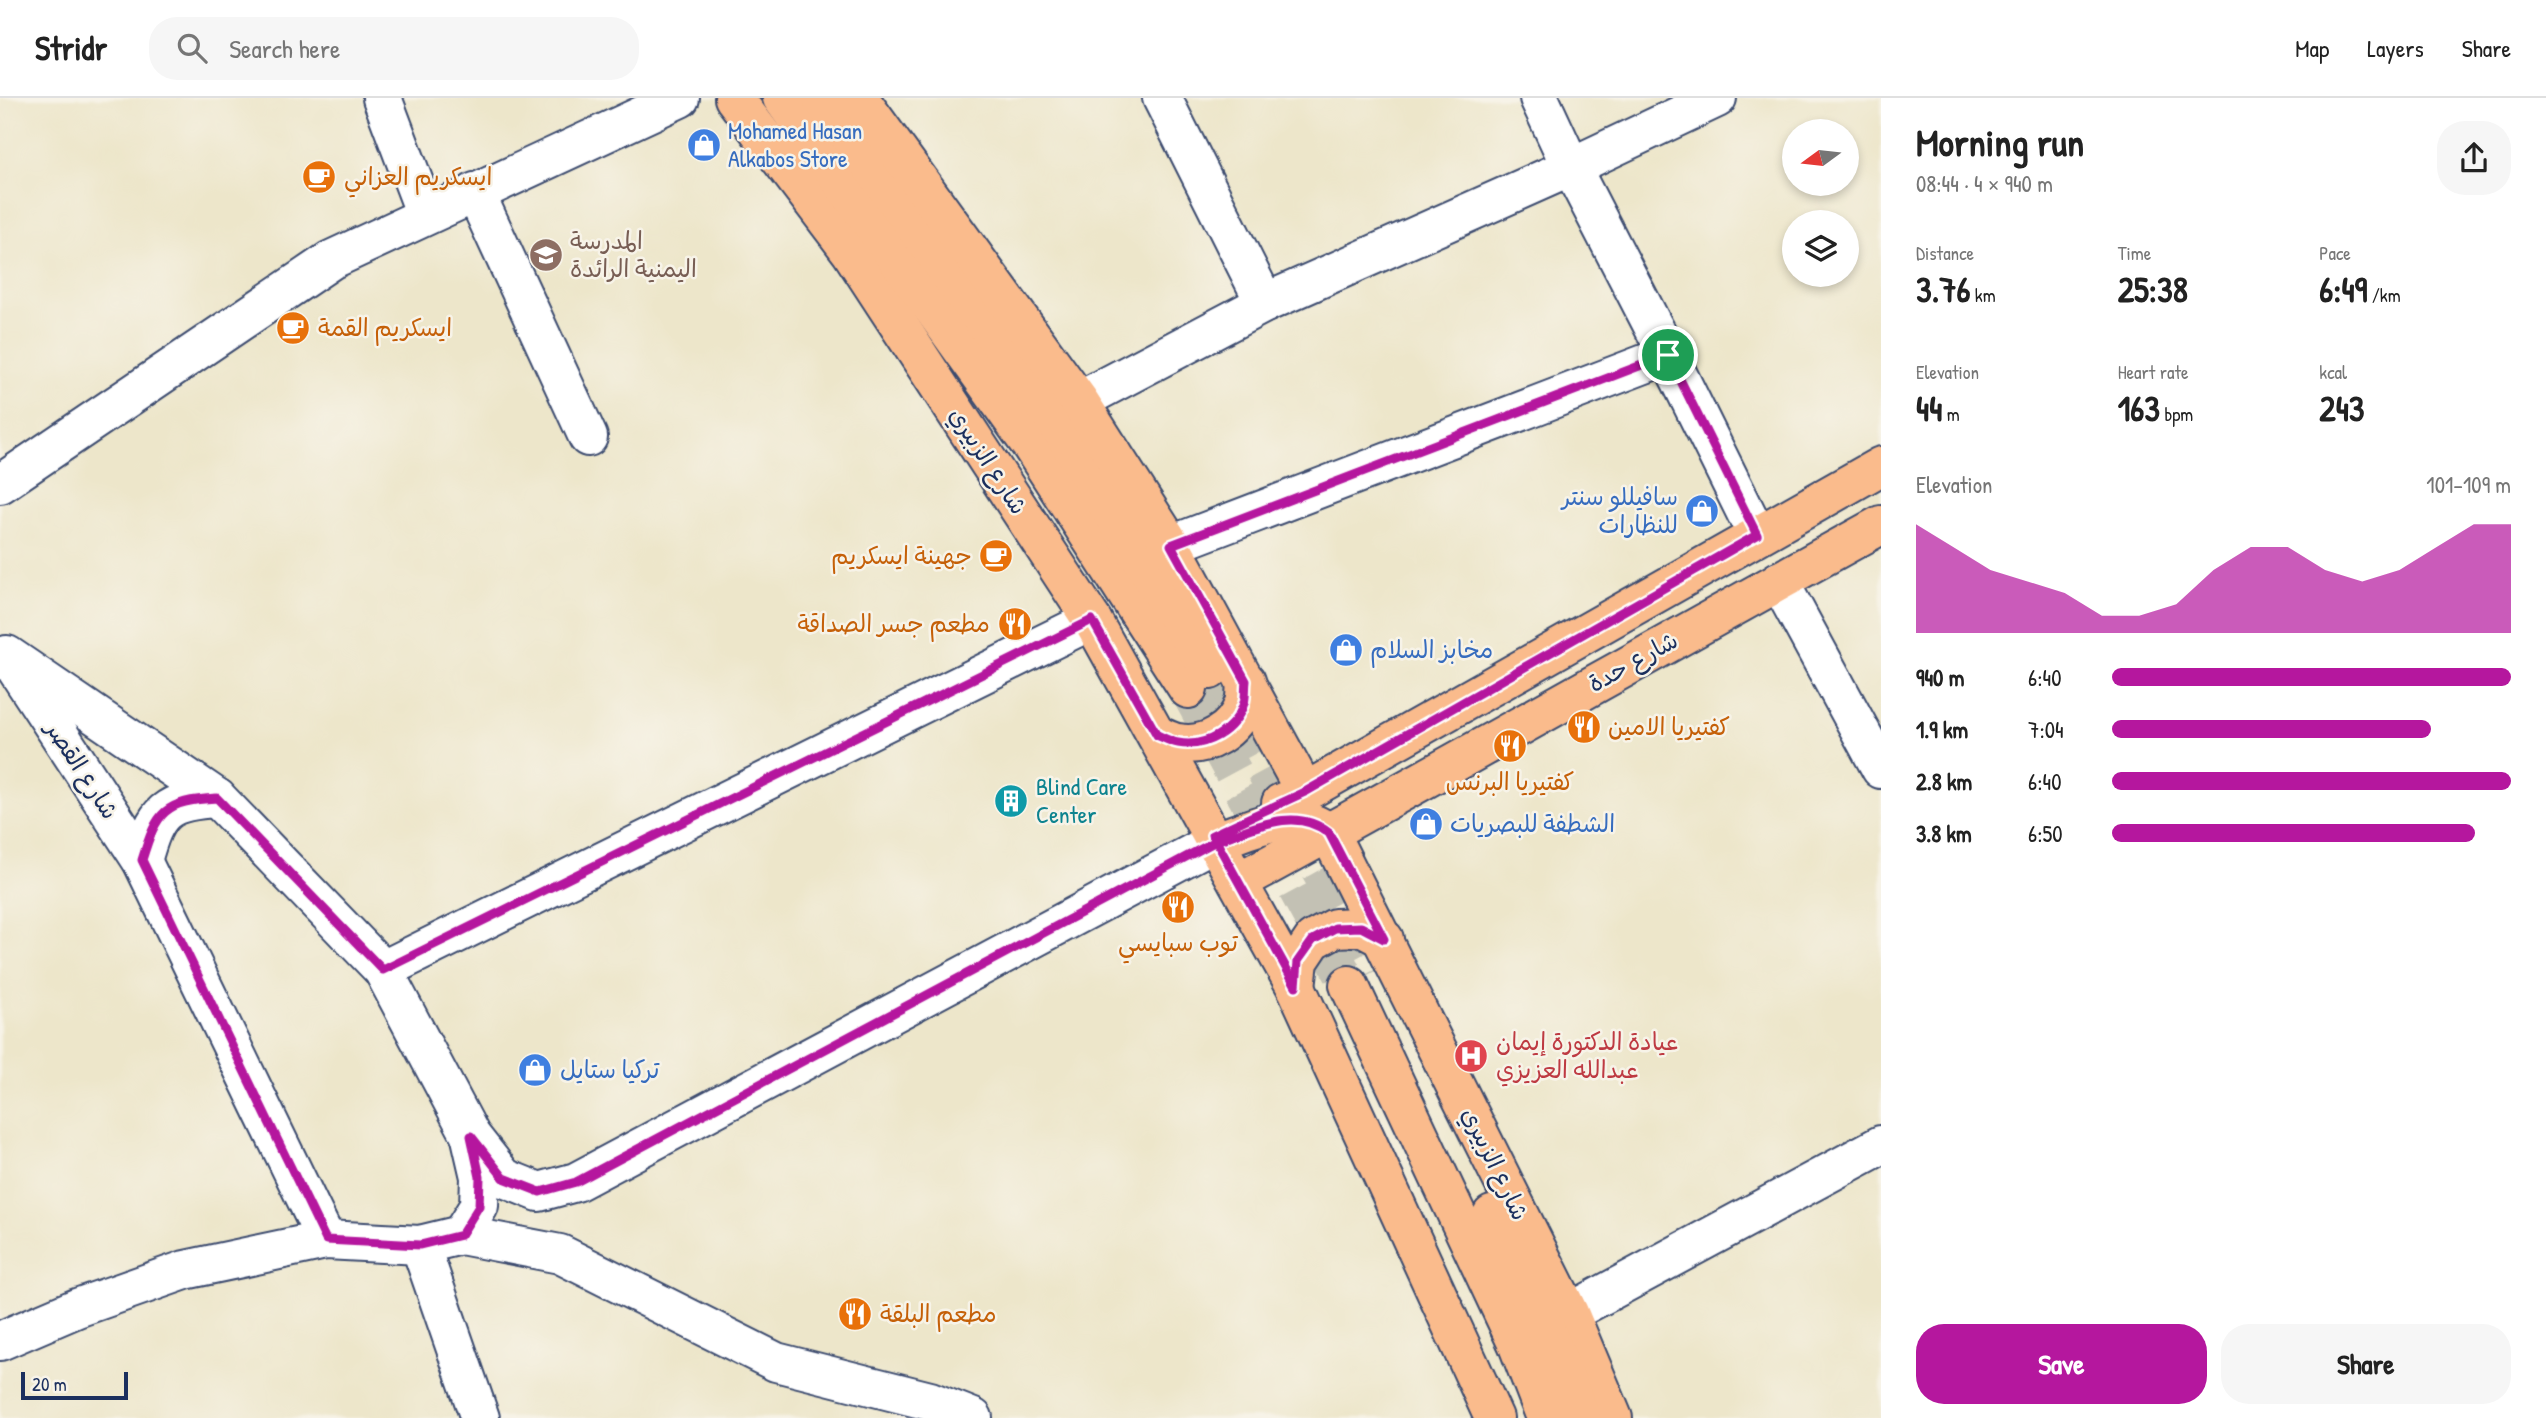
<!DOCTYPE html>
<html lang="en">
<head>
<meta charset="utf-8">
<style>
  :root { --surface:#fff; --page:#f6f6f6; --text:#222; --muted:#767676; --line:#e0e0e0; --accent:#b5179e }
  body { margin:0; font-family:"Patrick Hand","Playpen Sans Arabic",sans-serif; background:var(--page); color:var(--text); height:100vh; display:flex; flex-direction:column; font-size:26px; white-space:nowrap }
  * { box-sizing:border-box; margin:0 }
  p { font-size:23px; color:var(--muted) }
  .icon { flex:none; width:38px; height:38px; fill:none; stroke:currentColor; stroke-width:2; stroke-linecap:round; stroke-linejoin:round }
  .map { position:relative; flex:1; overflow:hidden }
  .drawer { display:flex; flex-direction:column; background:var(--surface); width:665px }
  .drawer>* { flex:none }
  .needle { width:46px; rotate:255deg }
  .buttons { position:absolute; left:1782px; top:21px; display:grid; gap:14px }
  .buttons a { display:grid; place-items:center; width:77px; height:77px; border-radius:50%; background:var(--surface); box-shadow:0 4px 10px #0003; font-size:35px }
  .scale { position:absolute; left:21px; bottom:18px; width:107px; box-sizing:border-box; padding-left:7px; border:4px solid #1b2f5e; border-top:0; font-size:19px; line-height:24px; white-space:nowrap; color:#1b2f5e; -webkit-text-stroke:5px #f7f3e8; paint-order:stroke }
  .pin { position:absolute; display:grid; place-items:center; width:60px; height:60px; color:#fff; margin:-30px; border:4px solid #fff; border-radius:50%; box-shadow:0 2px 7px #0007 }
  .round { display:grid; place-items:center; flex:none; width:74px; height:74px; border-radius:28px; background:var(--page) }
  .head { display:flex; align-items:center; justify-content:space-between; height:119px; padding:0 35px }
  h1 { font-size:38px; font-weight:700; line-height:52px }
  .metrics { display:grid; grid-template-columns:repeat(3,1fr); gap:10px; height:119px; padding:7px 35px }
  .metrics div { display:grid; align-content:center }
  .metrics b { font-size:35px; font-weight:700 }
  .metrics small { font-size:19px; font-weight:400 }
  .metrics p { font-size:19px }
  .chart { height:196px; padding:14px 35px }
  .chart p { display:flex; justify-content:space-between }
  .chart svg { width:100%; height:126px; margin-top:7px; fill:var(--accent); opacity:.7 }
  .action { display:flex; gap:14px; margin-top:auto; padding:14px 35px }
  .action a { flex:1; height:80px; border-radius:28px; background:var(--accent); color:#fff; font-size:28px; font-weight:700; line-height:80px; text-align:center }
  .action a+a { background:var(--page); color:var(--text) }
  ul { padding:0 35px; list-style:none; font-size:23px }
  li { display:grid; grid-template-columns:112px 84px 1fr; align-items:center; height:52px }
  li i { height:18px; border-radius:9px; background:var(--accent) }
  header { display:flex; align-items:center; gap:42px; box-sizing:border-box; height:98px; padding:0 35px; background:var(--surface); border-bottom:2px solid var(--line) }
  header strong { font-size:33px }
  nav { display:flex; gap:38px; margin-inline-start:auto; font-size:24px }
  .search { width:490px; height:63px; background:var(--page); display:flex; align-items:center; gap:18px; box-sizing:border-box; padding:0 24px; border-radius:28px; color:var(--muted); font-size:26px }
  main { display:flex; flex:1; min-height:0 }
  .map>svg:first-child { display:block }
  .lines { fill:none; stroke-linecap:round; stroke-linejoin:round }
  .major-tunnel { stroke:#c3c1b4; stroke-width:38; stroke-dasharray:38 19; stroke-linecap:butt }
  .minor-casing { stroke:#3a4a6e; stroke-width:42 }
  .major-casing { stroke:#3a4a6e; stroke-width:42 }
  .minor { stroke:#fff; stroke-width:38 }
  .major { stroke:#fabb8c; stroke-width:38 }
  .route-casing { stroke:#fff; stroke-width:14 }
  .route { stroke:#b5179e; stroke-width:9 }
  .labels { text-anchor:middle; stroke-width:5; stroke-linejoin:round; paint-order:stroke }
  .shop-label { font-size:24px; fill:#366cbe; stroke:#f7f3e8; text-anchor:start }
  .food-label { font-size:24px; fill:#c56008; stroke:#f7f3e8; text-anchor:start }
  .education-label { font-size:24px; fill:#785e54; stroke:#f7f3e8; text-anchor:start }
  .street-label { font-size:24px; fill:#1b2f5e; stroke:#f7f3e8 }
  .culture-label { font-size:24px; fill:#0d838f; stroke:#f7f3e8; text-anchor:start }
  .health-label { font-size:24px; fill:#be3a42; stroke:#f7f3e8; text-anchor:start }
</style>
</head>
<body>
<header>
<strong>Stridr</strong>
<div class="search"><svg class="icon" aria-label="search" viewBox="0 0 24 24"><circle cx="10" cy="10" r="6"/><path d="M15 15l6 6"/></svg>Search here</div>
<nav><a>Map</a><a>Layers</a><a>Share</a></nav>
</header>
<main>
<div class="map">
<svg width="1881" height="1320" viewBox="0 0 1881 1320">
  <rect width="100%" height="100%" fill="#f7f3e8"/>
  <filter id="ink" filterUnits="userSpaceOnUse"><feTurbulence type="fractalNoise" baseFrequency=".0143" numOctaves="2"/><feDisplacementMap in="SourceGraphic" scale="14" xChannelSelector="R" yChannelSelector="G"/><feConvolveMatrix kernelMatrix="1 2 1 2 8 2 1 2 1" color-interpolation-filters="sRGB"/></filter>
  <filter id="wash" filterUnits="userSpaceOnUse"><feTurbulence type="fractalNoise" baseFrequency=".00686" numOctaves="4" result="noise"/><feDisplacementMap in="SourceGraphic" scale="28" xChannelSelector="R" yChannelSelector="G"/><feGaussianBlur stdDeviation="1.57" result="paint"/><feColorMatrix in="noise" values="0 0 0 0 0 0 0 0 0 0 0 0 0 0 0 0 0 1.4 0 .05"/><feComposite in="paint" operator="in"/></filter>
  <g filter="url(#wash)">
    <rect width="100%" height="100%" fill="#ede6ca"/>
  </g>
  <g filter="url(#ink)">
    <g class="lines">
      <!-- major-tunnel -->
      <g class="major-tunnel">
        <polyline points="1210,572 1375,873"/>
        <polyline points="1188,591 1349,887"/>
      </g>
      <!-- minor casing -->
      <g class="minor-casing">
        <g id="minor">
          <polyline points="382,0 426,117"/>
          <polyline points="1162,0 1265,205"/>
          <polyline points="1539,0 1571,69 1668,257 1757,437"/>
          <polyline points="475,94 588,339"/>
          <polyline points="1079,303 1265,205 1571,69 1717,0"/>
          <polyline points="0,386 331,162 680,0"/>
          <polyline points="1171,447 1668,257"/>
          <polyline points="1779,483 1881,671"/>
          <polyline points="7,557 217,700 383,872 471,1038 504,1080 539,1094 576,1084 1216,743"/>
          <polyline points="17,572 142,763 326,1142"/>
          <path d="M 142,763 C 156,713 164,703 217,700"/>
          <polyline points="383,872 1092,522"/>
          <polyline points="461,1137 479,1108 480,1079 471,1040"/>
          <polyline points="420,1147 480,1320"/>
          <polyline points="1569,1215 1881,1047"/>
          <polyline points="0,1243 77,1210 185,1172 326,1142 420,1147 461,1137 560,1156 776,1264 930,1303 973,1320"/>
        </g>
      </g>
      <!-- major casing -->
      <g class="major-casing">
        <g id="major">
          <polyline points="734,0 851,154 1092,522 1296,889 1494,1320"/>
          <polyline points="782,0 1032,349 1188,591"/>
          <polyline points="822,0 1054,320 1210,572"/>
          <polyline points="859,0 1079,303 1171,447 1305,694"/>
          <path d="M 1157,637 C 1164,640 1171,644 1178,645 C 1206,650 1235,633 1244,605 C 1246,598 1245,590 1246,583"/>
          <polyline points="1281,705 1305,694 1881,368"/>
          <path d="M 1216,743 C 1252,731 1295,707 1329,735 L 1569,1215 L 1613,1320"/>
          <path d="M 1238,784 C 1454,667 1666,545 1881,427"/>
          <polyline points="1349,887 1517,1245 1546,1320"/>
          <polyline points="1296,889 1299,863 1313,842 1335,830 1361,829 1384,841"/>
          <polyline points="1492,1117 1545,1230 1581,1320"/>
        </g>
      </g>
      <!-- minor -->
      <use href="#minor" class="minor"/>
      <!-- major -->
      <use href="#major" class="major"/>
    </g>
  </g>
  <g class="lines" filter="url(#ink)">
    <!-- route casing -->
    <g class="route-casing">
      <path id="route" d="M 1668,257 L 1171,447 L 1246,583 C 1245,590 1246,598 1244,605 C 1235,633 1206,650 1178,645 C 1171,644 1164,640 1157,637 L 1092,522 L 383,872 L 217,700 C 164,703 157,713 142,762 L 326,1142 L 420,1147 L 461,1137 L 479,1108 L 480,1079 L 471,1038 L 504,1080 L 540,1094 L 576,1084 L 1216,743 C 1252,731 1295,707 1329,735 L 1384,841 L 1361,829 L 1335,830 L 1313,842 L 1298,863 L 1296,888 L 1216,743 L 1212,737 L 1305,694 L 1757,437 L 1668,257"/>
    </g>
    <!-- route -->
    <use href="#route" class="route"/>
  </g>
  <!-- icons -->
  <defs>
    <g id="shop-disc" transform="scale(1.75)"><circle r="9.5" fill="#3f7fe0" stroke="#f7f3e8"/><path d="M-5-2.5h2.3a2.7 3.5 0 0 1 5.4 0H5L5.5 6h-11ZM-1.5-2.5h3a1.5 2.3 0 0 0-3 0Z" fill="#fff"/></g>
    <g id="cafe-disc" transform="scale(1.75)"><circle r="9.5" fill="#e8710a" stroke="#f7f3e8"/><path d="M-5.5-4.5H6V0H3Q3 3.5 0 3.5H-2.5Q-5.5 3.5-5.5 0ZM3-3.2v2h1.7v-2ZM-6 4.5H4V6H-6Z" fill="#fff"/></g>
    <g id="school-disc" transform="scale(1.75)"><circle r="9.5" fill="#8d6e63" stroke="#f7f3e8"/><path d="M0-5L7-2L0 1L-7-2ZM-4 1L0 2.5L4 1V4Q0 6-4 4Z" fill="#fff"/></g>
    <g id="restaurant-disc" transform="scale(1.75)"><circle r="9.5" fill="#e8710a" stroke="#f7f3e8"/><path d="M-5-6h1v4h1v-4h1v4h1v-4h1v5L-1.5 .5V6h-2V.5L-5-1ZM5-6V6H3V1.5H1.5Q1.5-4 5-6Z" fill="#fff"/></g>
    <g id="building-disc" transform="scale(1.75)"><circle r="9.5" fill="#0f9aa8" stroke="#f7f3e8"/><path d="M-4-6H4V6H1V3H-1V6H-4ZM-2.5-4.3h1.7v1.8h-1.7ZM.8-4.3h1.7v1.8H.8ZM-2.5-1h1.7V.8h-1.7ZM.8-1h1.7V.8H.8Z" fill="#fff"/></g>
    <g id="hospital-disc" transform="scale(1.75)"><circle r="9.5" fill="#e0444e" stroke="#f7f3e8"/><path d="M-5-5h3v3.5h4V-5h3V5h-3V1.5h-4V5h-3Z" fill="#fff"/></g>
  </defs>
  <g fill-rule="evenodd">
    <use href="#shop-disc" x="704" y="47"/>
    <use href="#cafe-disc" x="319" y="79"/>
    <use href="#school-disc" x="546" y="157"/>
    <use href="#cafe-disc" x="293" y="230"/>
    <use href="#shop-disc" x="1702" y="413"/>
    <use href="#cafe-disc" x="996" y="458"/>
    <use href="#restaurant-disc" x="1015" y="526"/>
    <use href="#shop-disc" x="1346" y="552"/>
    <use href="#restaurant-disc" x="1584" y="629"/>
    <use href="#restaurant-disc" x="1510" y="648"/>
    <use href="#building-disc" x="1011" y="703"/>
    <use href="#shop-disc" x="1426" y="726"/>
    <use href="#restaurant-disc" x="1178" y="809"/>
    <use href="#hospital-disc" x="1471" y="958"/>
    <use href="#shop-disc" x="535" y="972"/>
    <use href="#restaurant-disc" x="855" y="1216"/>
  </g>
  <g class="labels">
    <!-- shop labels -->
    <g class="shop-label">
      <text x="728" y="41">Mohamed Hasan<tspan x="728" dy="28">Alkabos Store</tspan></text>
      <text x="1678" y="407" text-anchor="end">سافيللو سنتر<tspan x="1678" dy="28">للنظارات</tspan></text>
      <text x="1370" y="560">مخابز السلام</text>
      <text x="1450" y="734">الشطفة للبصريات</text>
      <text x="560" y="980">تركيا ستايل</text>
    </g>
    <!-- food labels -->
    <g class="food-label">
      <text x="344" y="87">ايسكريم العزاني</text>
      <text x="318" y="238">ايسكريم القمة</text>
      <text x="972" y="466" text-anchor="end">جهينة ايسكريم</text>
      <text x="990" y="534" text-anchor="end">مطعم جسر الصداقة</text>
      <text x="1608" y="637">كفتيريا الامين</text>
      <text x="1510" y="692" text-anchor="middle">كفتيريا البرنس</text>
      <text x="1178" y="853" text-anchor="middle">توب سبايسي</text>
      <text x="880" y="1224">مطعم البلقة</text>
    </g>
    <!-- education labels -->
    <g class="education-label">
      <text x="570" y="151">المدرسة<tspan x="570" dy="28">اليمنية الرائدة</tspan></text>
    </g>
    <!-- street labels -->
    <g class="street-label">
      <text transform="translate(988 363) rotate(57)" y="8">شارع الزبيري</text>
      <text transform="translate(1633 564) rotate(-29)" y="8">شارع حدة</text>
      <text transform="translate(82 672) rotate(57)" y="8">شارع القصر</text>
      <text transform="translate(1495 1066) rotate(64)" y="8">شارع الزبيري</text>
    </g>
    <!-- culture labels -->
    <g class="culture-label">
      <text x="1036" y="697">Blind Care<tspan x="1036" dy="28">Center</tspan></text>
    </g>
    <!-- health labels -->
    <g class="health-label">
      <text x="1496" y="952">عيادة الدكتورة إيمان<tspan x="1496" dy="28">عبدالله العزيزي</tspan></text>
    </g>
  </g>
</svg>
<div class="buttons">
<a><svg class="needle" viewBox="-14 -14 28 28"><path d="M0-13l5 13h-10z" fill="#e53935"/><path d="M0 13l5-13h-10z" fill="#767676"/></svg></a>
<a><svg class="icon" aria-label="layers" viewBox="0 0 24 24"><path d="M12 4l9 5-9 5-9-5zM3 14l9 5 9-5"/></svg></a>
</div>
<div class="scale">20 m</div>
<div class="pin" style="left:1668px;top:257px;background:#1e9e55"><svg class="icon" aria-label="arrive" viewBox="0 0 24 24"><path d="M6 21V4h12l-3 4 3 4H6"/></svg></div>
</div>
<section class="drawer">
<div class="head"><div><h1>Morning run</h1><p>08:44 · 4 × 940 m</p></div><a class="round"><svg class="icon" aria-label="share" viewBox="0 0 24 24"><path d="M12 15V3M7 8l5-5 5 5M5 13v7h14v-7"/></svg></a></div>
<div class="metrics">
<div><p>Distance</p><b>3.76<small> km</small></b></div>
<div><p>Time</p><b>25:38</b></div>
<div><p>Pace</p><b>6:49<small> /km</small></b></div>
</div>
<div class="metrics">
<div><p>Elevation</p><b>44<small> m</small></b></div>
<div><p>Heart rate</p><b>163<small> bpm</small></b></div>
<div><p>kcal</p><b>243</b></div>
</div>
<div class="chart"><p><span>Elevation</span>101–109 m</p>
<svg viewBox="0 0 160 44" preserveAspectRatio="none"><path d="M0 44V6L10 14L20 22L30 26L40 30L50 38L60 38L70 34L80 22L90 14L100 14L110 22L120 26L130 22L140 14L150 6L160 6V44z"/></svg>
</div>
<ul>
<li><b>940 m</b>6:40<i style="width:100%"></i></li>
<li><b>1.9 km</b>7:04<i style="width:80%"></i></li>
<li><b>2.8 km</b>6:40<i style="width:100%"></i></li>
<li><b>3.8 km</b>6:50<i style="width:91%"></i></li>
</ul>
<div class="action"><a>Save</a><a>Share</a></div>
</section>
</main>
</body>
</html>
